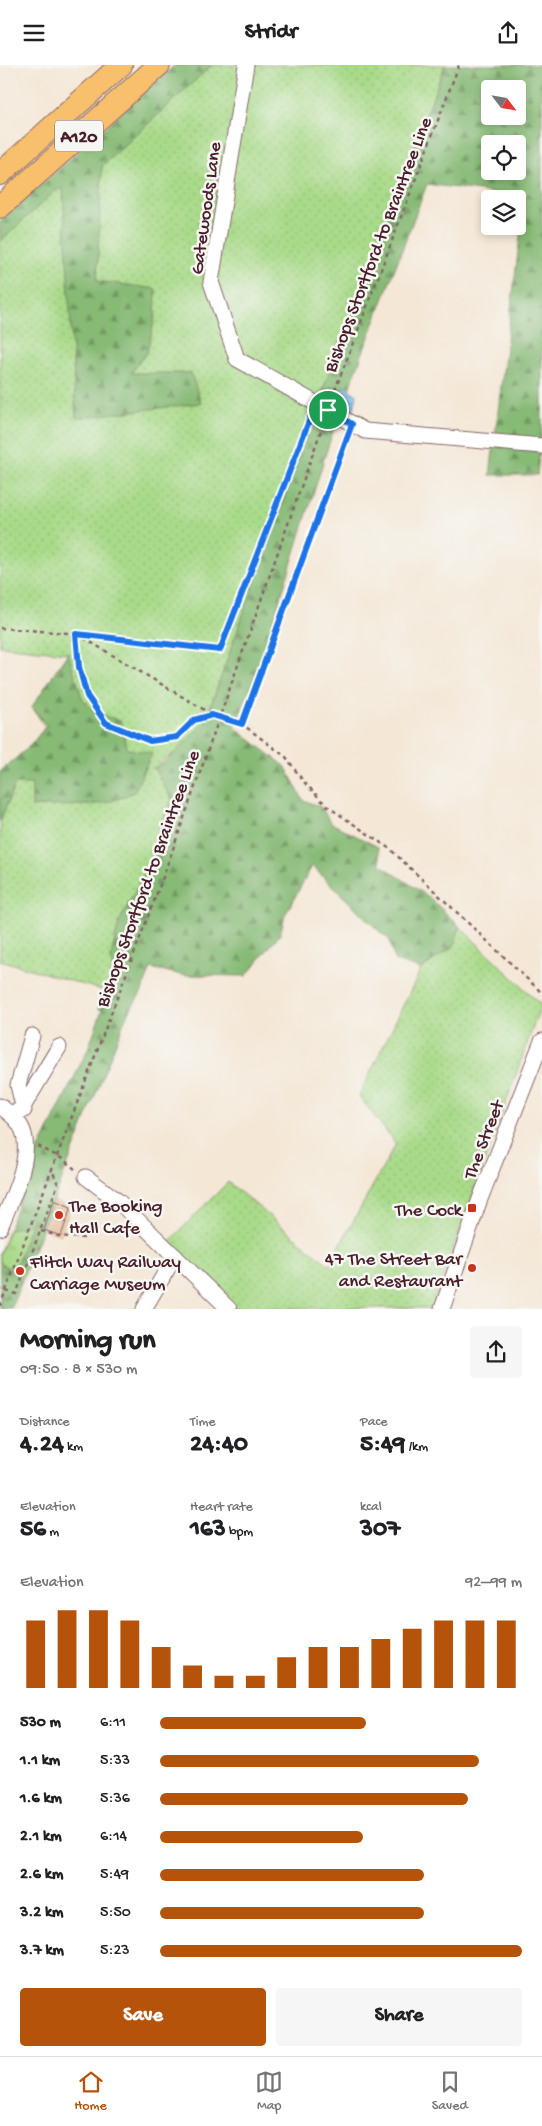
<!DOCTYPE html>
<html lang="en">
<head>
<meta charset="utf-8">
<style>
  :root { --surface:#fff; --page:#f6f6f6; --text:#202124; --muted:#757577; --line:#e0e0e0; --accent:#b45309 }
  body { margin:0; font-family:"Gochi Hand",sans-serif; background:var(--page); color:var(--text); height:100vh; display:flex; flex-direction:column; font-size:19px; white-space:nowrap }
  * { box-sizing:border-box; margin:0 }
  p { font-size:16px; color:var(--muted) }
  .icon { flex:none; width:28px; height:28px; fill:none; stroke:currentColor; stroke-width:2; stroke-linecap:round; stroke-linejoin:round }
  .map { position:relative; height:1244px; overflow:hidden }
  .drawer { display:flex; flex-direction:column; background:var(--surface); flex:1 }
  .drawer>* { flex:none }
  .needle { width:32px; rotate:121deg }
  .buttons { position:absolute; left:481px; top:15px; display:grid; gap:10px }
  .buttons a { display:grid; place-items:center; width:45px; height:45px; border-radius:5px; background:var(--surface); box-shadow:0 2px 8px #0003; font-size:25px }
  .pin { position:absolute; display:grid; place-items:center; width:42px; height:42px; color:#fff; margin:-21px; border:2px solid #fff; border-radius:50%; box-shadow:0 1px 5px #0007 }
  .round { display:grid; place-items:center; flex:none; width:52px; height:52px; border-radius:5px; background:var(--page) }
  .headline { display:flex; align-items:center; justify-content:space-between; height:85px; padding:0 20px }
  h1 { font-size:28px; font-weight:800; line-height:38px }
  .metrics { display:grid; grid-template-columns:repeat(3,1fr); gap:8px; height:85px; padding:5px 20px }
  .metrics div { display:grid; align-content:center }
  .metrics b { font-size:25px; font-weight:800 }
  .metrics small { font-size:14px; font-weight:400 }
  .metrics p { font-size:14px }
  .chart { height:140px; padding:10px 20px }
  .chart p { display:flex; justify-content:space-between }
  .chart svg { width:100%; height:90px; margin-top:5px; stroke:var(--accent); stroke-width:6 }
  .primary-button { display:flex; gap:10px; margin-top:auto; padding:10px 20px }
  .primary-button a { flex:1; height:58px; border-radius:5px; background:var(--accent); color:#fff; font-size:20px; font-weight:800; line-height:58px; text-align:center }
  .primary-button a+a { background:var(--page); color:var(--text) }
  ul { padding:0 20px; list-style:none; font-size:16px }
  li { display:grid; grid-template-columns:80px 60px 1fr; align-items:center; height:38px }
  li i { height:12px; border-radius:6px; background:var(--accent) }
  header { display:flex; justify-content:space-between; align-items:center; height:65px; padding:0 20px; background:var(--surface); font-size:22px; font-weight:800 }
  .dock { display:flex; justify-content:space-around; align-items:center; height:70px; border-top:1px solid var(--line); background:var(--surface); font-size:14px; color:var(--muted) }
  .dock a { display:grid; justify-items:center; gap:2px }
  .dock .current { color:var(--accent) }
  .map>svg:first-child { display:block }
  .grass { fill:url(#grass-dots); stroke:#7a7c5a }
  .forest { fill:url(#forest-firs); stroke:#686c50; fill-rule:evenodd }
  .park { fill:url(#park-tufts); stroke:#7a7c5a }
  .water { fill:url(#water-rules); stroke:#646e8f }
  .building { fill:#e3b68c }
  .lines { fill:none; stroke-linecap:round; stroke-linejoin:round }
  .minor-casing { stroke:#866567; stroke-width:17 }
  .highway-casing { stroke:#866567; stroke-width:24 }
  .path { stroke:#866567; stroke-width:2.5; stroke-dasharray:4 4; stroke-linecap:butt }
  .minor { stroke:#fff; stroke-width:15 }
  .highway { stroke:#f8bf6c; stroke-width:22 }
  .route-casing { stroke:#fff; stroke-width:10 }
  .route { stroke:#1a73e8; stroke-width:6 }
  .poi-dot { fill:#c8321e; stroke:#f6f6f2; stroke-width:2 }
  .labels { text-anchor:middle; stroke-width:5; stroke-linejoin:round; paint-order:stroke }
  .shield { fill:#f6f6f2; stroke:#7e6067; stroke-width:1 }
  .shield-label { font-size:18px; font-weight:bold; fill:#4a1f2b }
  .street-label { font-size:19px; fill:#4a1f2b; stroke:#f6f6f2 }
  .poi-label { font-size:19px; fill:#4a1f2b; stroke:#f6f6f2; text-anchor:start }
</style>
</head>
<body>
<header><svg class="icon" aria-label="menu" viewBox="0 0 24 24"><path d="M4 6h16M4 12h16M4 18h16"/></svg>Stridr<svg class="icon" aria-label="share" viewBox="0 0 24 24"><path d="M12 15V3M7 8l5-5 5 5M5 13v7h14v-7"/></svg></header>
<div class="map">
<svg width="542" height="1244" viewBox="0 0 542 1244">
  <defs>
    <pattern id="grass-dots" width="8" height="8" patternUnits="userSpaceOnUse" patternTransform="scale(1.25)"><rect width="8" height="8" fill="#a9da89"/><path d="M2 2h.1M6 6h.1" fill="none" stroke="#93bb76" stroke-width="1.8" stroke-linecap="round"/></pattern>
    <pattern id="forest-firs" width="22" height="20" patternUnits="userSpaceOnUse" patternTransform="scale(1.25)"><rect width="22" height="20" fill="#86ba75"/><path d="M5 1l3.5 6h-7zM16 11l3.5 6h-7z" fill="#709760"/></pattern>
    <pattern id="park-tufts" width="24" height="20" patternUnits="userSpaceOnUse" patternTransform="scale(1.25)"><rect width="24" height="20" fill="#a9da89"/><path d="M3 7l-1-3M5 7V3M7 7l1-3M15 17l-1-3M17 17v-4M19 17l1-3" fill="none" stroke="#93bb76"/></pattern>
    <pattern id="water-rules" width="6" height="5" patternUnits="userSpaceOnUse" patternTransform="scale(1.25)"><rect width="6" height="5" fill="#7fbdf3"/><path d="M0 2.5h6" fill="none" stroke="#6fa2d0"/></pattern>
  </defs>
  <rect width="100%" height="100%" fill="#f6f6f2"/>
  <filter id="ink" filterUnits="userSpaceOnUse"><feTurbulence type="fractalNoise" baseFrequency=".02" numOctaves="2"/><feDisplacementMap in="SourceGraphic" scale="10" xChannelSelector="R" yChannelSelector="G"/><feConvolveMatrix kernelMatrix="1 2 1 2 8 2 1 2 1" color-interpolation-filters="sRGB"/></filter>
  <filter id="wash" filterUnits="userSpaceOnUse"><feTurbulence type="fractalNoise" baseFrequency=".0096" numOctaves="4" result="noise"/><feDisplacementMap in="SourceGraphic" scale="20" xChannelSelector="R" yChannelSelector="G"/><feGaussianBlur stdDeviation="1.12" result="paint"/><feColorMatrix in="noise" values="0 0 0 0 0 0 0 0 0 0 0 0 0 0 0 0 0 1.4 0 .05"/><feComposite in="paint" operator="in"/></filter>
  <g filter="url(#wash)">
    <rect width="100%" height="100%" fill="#f4e7d6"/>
    <!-- grass -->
    <g class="grass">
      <polygon points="212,0 445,0 329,308 205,657 179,684 154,703 172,735 159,765 161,782 143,811 111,892 113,906 105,926 0,895 0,707 31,680 45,662 32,642 68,588 0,581 0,176 55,126 102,101"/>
      <polygon points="460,862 541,940 432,1243 234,1243 167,1179 228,1117 329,1200 396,1079 359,1031 421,904 454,881"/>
    </g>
    <!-- forest -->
    <g class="forest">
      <polygon points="175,0 212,0 102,101 97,216 156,224 155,252 147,287 131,308 191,308 201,338 76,353 63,123 55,126 0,177 0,157"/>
      <path d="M 445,0 L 542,0 L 542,362 L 537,410 L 490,410 L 525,132 L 427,119 L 332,369 L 264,586 L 235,663 L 285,701 L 303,735 L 321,742 L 331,758 L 378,782 L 381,800 L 429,832 L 460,862 L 454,881 L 421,904 L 395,896 L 389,874 L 381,868 L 312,801 L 285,850 L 280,869 L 246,911 L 182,910 L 151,903 L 142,926 L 126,952 L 11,1243 L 0,1243 L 0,1188 L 36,1090 L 88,984 L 102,945 L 98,943 L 113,906 L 111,892 L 119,857 L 143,811 L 160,784 L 159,765 L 172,735 L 154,703 L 164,698 L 205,657 L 329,308 ZM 490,24 L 518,24 L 518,51 L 490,51 ZM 490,79 L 518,79 L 518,106 L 490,106 Z"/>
      <path d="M 68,588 L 82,633 L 95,648 L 121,656 L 127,684 L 152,688 L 134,727 C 127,730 119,734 112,736 C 86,743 58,739 32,742 L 32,719 L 15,719 L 0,757 L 0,707 L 31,680 L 47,660 L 32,642 Z"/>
    </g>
    <!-- park -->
    <polygon class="park" points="31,1159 14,1205 0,1199 0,1188 9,1165"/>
    <!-- water -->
    <polygon class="water" points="343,322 349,324 357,330 354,344 349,350 335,345"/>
    <g id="blocks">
      <!-- building -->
      <polygon class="building" points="54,1135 71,1142 61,1171 44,1165"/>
    </g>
  </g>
  <g filter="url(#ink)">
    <use href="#blocks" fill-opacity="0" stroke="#866567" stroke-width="1"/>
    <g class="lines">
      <!-- minor casing -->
      <g class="minor-casing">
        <g id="minor">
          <polyline points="246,0 211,217 237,294 365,366 542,381"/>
          <polyline points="24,1040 59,982"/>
          <path d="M 0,1041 C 9,1048 19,1055 23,1066 C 33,1093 10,1137 0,1163"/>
          <polyline points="9,1048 24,1045 18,1020 32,971"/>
          <polyline points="86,1112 118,1136 229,1244"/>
          <polyline points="144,1244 175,1191"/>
          <polyline points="442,1244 480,1134 542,976"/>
        </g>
      </g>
      <!-- highway casing -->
      <g class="highway-casing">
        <g id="highway">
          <polyline points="0,109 121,0"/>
          <polyline points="0,142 159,0"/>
        </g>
      </g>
      <!-- path -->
      <g class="path">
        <polyline points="332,333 459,0"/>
        <polyline points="348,372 242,659 286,692 303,716 327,741 390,784 542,928"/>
        <polyline points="0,563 68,568 220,585 311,349"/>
        <polyline points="76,569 79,602 87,631 106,658 150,676 177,672 194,655 213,650"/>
        <polyline points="77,569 213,650 242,659"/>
        <polyline points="38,1081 61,1093 75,1104"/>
        <polyline points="41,1166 58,1171 84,1173"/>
        <polyline points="6,1226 16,1229 18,1224 58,1119 52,1105"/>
        <polyline points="0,1241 163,812 324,357"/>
      </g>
      <!-- minor -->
      <use href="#minor" class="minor"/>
      <!-- highway -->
      <use href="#highway" class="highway"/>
    </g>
  </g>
  <g class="lines" filter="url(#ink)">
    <!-- route casing -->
    <g class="route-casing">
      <polygon id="route" points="316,338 352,359 242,659 212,650 194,655 177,672 150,676 106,658 87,631 79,602 76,569 220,585"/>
    </g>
    <!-- route -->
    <use href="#route" class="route"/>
  </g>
  <!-- markers -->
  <g class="poi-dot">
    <rect x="467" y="1138" width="10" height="10" rx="2.5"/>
    <circle cx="59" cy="1150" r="5"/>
    <circle cx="472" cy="1203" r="5"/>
    <circle cx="20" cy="1206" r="5"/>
  </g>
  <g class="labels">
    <!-- shield labels -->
    <rect class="shield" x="55" y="55.5" width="48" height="31" rx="4"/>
    <g class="shield-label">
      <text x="79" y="77">A120</text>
    </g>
    <!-- street labels -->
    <g class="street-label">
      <text transform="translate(204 143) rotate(-82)" y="7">Gatewoods Lane</text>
      <text transform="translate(376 179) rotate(-69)" y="7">Bishops Stortford to Braintree Line</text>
      <text transform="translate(146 813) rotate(-70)" y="7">Bishops Stortford to Braintree Line</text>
      <text transform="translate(482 1074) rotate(-69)" y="7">The Street</text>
    </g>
    <!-- poi labels -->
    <g class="poi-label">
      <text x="69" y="1146">The Booking<tspan x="69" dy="22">Hall Cafe</tspan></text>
      <text x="462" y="1150" text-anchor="end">The Cock</text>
      <text x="462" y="1199" text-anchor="end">47 The Street Bar<tspan x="462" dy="22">and Restaurant</tspan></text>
      <text x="30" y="1202">Flitch Way Railway<tspan x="30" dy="22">Carriage Museum</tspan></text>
    </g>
  </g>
</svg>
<div class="buttons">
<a><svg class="needle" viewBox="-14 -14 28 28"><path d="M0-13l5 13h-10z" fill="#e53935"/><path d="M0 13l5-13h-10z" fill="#757577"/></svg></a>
<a><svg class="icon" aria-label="locate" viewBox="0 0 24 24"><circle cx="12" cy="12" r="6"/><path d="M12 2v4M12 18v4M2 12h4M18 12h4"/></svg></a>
<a><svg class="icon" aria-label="layers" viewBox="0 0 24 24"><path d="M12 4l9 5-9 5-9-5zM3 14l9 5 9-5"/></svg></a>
</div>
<div class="pin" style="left:328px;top:345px;background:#1e9e55"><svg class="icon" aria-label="arrive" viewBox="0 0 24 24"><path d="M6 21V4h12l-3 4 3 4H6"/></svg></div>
</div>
<section class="drawer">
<div class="headline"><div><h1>Morning run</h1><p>09:50 · 8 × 530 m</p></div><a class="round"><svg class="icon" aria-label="share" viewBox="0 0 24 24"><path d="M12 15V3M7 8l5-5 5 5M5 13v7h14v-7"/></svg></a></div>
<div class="metrics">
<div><p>Distance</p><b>4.24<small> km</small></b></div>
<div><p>Time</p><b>24:40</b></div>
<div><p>Pace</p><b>5:49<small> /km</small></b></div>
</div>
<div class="metrics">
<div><p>Elevation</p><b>56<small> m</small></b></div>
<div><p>Heart rate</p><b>163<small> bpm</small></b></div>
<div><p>kcal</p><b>307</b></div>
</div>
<div class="chart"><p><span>Elevation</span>92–99 m</p>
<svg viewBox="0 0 160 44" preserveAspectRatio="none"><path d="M5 44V11M15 44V6M25 44V6M35 44V11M45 44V24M55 44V33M65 44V38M75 44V38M85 44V29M95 44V24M105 44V24M115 44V20M125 44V15M135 44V11M145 44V11M155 44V11"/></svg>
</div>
<ul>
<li><b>530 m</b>6:11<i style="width:57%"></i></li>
<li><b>1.1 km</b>5:33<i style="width:88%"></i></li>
<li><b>1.6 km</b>5:36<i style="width:85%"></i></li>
<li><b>2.1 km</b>6:14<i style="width:56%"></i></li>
<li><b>2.6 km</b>5:49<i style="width:73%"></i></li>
<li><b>3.2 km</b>5:50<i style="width:73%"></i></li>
<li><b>3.7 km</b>5:23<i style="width:100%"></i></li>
</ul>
<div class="primary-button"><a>Save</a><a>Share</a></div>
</section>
<nav class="dock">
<a class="current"><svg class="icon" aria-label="home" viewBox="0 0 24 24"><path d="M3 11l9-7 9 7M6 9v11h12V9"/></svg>Home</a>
<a><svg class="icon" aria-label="map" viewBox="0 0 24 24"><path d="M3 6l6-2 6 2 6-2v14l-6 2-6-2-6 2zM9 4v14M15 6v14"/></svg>Map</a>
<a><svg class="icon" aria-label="saved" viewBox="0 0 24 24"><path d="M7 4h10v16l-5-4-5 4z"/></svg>Saved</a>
</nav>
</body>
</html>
